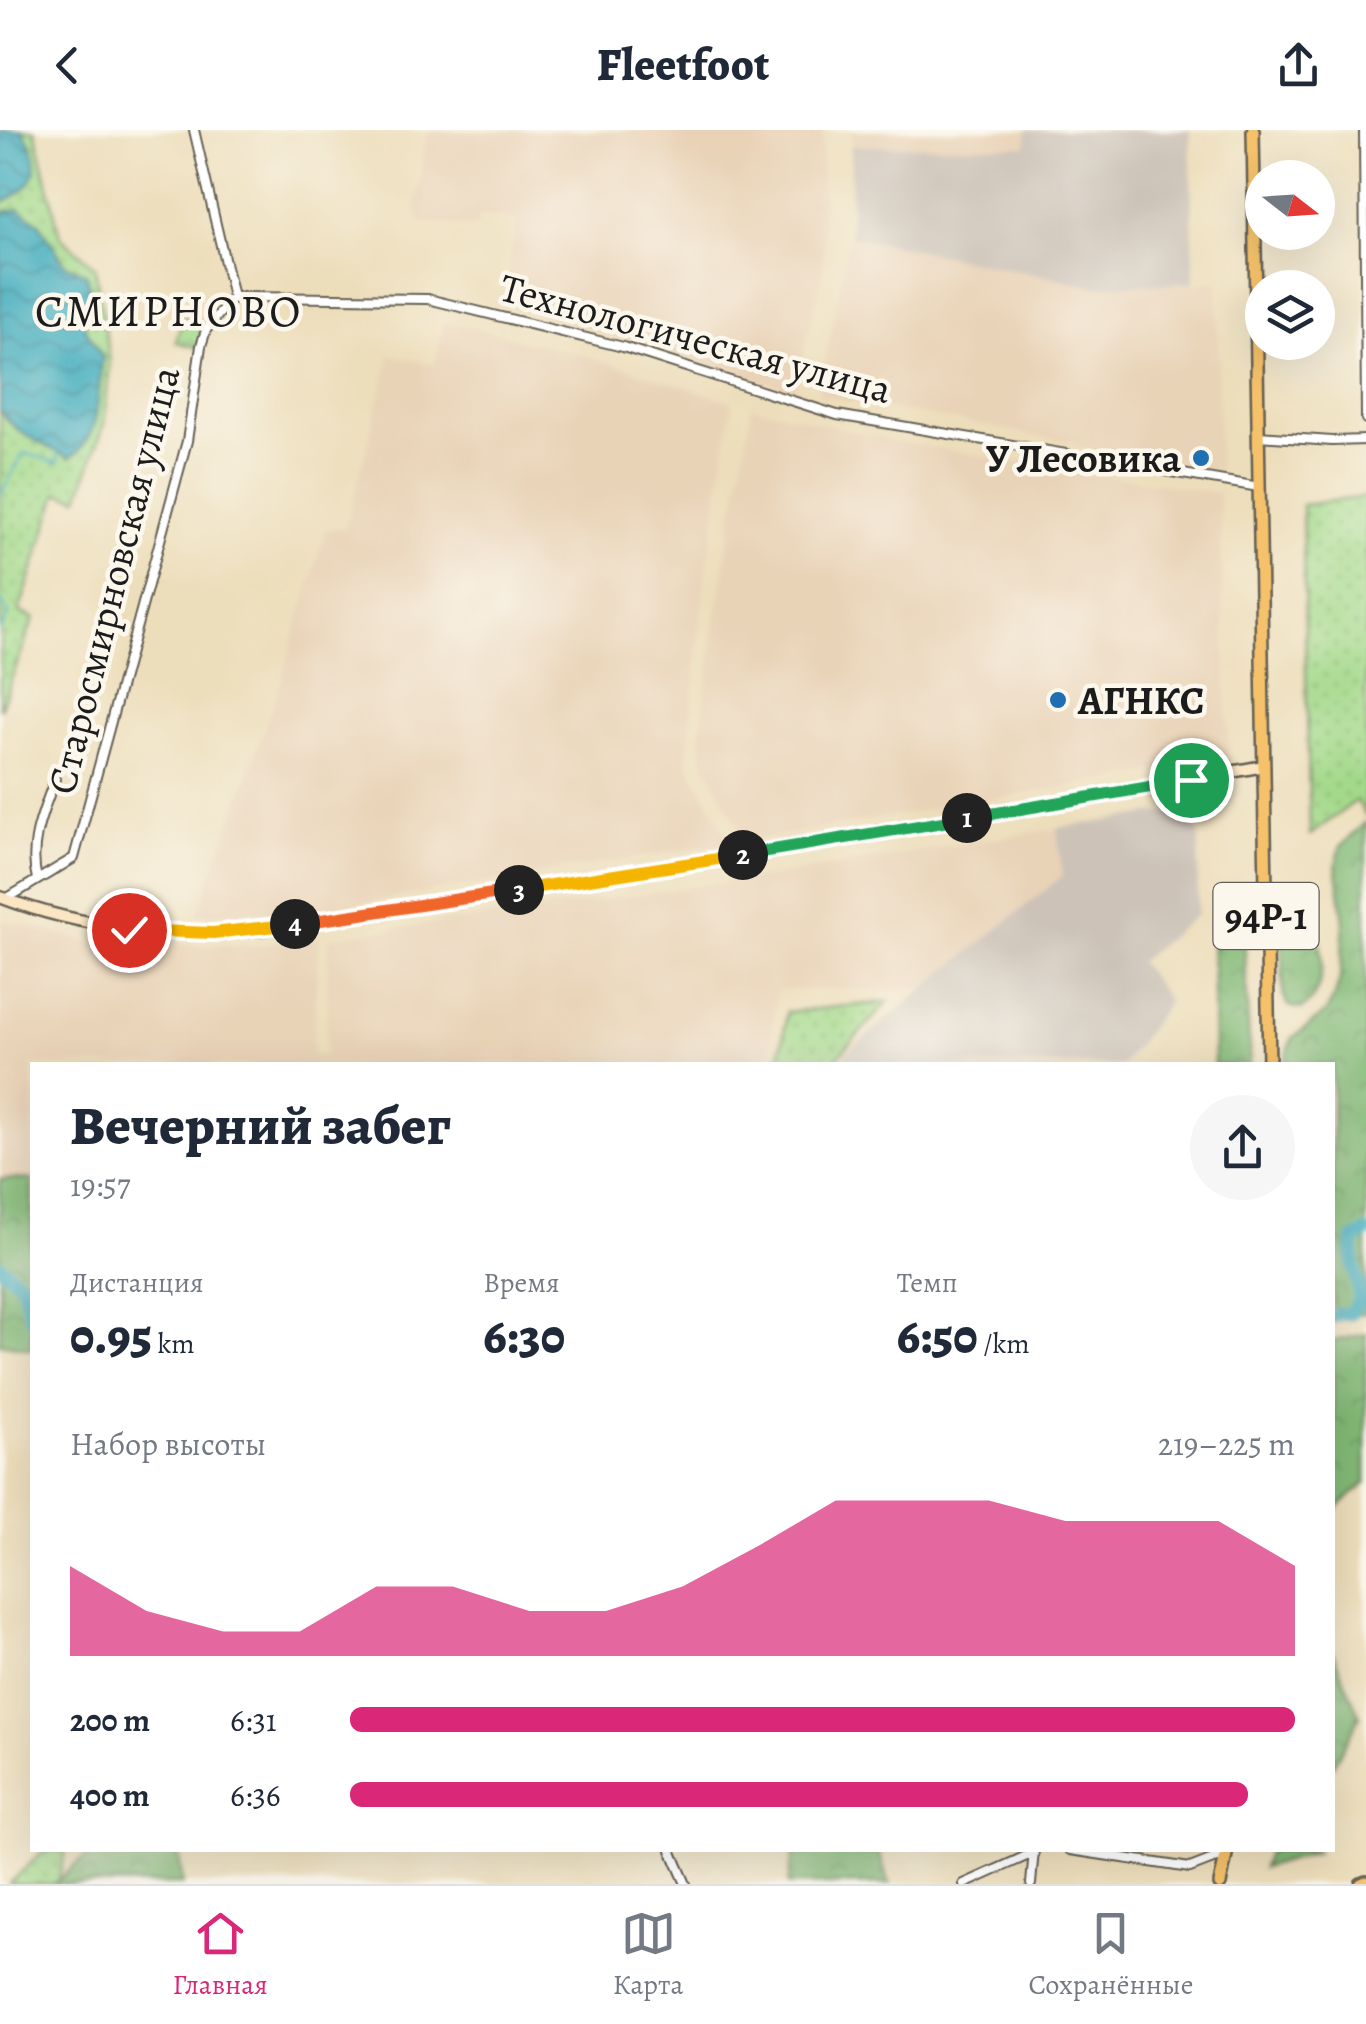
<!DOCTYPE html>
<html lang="ru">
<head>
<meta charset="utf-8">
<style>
  :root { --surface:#fff; --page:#f6f6f7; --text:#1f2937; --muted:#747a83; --line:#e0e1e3; --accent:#db2777 }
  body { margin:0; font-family:Alegreya,serif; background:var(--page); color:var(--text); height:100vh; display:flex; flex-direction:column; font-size:38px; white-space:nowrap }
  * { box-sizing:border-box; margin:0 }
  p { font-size:32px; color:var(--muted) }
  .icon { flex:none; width:55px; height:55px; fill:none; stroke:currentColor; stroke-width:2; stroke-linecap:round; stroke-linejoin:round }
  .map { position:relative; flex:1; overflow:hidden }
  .details { position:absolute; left:30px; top:932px; width:1305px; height:790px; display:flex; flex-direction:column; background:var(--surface); border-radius:0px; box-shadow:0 10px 40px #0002 }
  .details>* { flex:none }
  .needle { width:65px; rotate:107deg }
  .controls { position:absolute; left:1245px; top:30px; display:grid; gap:20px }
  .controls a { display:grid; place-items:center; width:90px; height:90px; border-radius:50%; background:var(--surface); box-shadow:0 10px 40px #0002; font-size:50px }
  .pin { position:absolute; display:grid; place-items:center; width:85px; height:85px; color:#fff; margin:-42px; border:5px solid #fff; border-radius:50%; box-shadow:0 2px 10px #0007 }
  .km { position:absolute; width:50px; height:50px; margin:-25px; border-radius:50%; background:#222; color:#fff; font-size:28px; line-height:50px; text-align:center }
  .round { display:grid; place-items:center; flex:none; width:105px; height:105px; border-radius:52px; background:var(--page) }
  .head { display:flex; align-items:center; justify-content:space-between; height:170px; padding:0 40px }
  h1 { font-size:55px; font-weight:800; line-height:75px }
  .figures { display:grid; grid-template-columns:repeat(3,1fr); gap:15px; height:170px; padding:10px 40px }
  .figures div { display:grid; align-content:center }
  .figures b { font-size:50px; font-weight:800 }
  .figures small { font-size:28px; font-weight:400 }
  .figures p { font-size:28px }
  .chart { height:280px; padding:20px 40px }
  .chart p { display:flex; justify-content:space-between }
  .chart svg { width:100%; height:180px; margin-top:10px; fill:var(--accent); opacity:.7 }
  ul { padding:0 40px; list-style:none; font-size:32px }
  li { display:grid; grid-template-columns:160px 120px 1fr; align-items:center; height:75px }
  li i { height:25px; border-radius:12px; background:var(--accent) }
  header { display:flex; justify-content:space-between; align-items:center; height:130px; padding:0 40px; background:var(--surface); font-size:45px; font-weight:800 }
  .tab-bar { display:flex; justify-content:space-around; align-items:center; height:140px; border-top:2px solid var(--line); background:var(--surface); font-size:28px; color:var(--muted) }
  .tab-bar a { display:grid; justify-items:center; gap:5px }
  .tab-bar .active { color:var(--accent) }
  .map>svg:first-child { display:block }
  .built { fill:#e9d3b7 }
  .industrial { fill:#ccc2b8 }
  .grass { fill:url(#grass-dots); stroke:#607a53; stroke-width:2.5 }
  .forest { fill:url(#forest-crowns); stroke:#4f6a49; stroke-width:2.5 }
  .park { fill:url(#park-crowns); stroke:#607a53; stroke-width:2.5 }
  .water { fill:url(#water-waves); stroke:#2d646c; stroke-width:2.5 }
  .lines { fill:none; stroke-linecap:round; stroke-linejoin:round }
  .stream { stroke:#3eabbd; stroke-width:2.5 }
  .river { stroke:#3eabbd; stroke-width:14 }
  .street-casing { stroke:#656054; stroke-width:12 }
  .secondary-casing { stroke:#656054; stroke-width:15 }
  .primary-casing { stroke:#656054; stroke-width:16 }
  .street { stroke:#fff; stroke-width:8 }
  .secondary { stroke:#fbe6c4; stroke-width:10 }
  .primary { stroke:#f5c16b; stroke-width:11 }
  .split-1-casing { stroke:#fff; stroke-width:20 }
  .split-2-casing { stroke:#fff; stroke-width:20 }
  .split-3-casing { stroke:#fff; stroke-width:20 }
  .split-4-casing { stroke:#fff; stroke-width:20 }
  .split-5-casing { stroke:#fff; stroke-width:20 }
  .split-1 { stroke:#22a559; stroke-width:12 }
  .split-2 { stroke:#22a559; stroke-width:12 }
  .split-3 { stroke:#f5b400; stroke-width:12 }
  .split-4 { stroke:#f0652b; stroke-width:12 }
  .split-5 { stroke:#f5b400; stroke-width:12 }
  .poi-dot { fill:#1f6fb2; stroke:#fbf7ec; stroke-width:4 }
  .labels { text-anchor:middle; stroke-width:9; stroke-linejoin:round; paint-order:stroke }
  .shield { fill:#fbf7ec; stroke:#5f5e5a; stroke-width:2.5 }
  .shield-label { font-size:38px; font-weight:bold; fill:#1c1c1c }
  .street-label { font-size:40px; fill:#1c1c1c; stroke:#fbf7ec }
  .poi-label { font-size:40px; font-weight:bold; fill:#1c1c1c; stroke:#fbf7ec; text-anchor:end }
  .quarter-label { font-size:45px; letter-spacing:2.5px; fill:#1c1c1c; stroke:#fbf7ec }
</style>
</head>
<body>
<header><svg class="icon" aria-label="back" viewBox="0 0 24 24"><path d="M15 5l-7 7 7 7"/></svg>Fleetfoot<svg class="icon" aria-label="share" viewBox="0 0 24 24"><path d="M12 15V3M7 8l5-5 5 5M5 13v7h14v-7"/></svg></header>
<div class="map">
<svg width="1366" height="1754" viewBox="0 0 1366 1754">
  <defs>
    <pattern id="grass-dots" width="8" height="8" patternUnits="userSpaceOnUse" patternTransform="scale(2.5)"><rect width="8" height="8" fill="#a3d98a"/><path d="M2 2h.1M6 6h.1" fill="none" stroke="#8cba76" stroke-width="1.8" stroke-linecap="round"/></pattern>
    <pattern id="forest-crowns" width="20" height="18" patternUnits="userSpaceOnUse" patternTransform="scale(2.5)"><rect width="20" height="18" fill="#82b976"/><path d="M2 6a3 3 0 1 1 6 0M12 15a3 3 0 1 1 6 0" fill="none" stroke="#709e66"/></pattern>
    <pattern id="park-crowns" width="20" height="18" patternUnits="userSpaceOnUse" patternTransform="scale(2.5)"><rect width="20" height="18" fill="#a3d98a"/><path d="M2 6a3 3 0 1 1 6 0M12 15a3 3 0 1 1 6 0" fill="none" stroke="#8cba76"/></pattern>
    <pattern id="water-waves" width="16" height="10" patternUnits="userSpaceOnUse" patternTransform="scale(2.5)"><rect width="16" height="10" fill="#3eabbd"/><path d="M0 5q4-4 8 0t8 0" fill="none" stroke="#338a99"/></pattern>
  </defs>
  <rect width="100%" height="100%" fill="#fbf7ec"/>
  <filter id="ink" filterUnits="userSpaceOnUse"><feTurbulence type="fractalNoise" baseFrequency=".01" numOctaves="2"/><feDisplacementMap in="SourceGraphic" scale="20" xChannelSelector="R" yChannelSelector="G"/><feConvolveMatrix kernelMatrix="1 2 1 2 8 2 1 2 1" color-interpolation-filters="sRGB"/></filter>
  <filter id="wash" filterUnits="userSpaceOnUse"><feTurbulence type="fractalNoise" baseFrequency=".0048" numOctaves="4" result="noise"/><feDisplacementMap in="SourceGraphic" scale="40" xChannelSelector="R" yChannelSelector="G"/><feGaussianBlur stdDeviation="2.25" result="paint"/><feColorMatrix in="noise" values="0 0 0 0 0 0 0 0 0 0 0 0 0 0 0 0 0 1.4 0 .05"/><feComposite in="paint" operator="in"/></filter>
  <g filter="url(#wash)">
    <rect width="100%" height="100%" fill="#eddebb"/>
    <!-- built -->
    <g class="built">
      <polygon points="428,0 822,0 823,140 795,261 505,174 516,89 479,86 476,98 422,92 415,80"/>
      <rect x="851" y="0" width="176" height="16"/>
      <polygon points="850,106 1095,156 1218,153 1219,342 1076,316 1071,309 1069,312 818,265"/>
      <polygon points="444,192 587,226 733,272 703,462 687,632 730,712 321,780 197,785 280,555 326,399 346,398 390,225 435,235"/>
      <polygon points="752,276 893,311 1219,363 1229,629 747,711 703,632 700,607 716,484"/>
      <polygon points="1057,698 1062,746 926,858 778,860 767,935 32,935 32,1050 0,1049 0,789 102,815 252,815 319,807 312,926 325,926 329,808 786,744"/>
    </g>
    <!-- industrial -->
    <g class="industrial">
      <polygon points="1027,0 1190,0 1194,153 1095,156 850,106 851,16 1026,16"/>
      <polygon points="1178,680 1199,703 1197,784 1139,832 1169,871 1122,935 842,935 845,924 1062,746 1057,698"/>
    </g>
    <!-- grass -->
    <g class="grass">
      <polygon points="0,0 35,0 60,106 95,137 110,231 104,295 79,368 58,363 19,482 34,488 0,580"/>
      <polygon points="1366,367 1366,687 1357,670 1310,705 1302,375"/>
      <polygon points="888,872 830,935 779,935 787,882"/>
      <polygon points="44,1720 66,1720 58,1750 53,1754 9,1754"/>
    </g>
    <!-- forest -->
    <g class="forest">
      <polygon points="1366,692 1366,1183 1333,1185 1332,935 1284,935 1292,909 1326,882 1335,866 1340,848 1344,792 1336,734 1341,716"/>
      <path d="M 1286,768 L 1310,777 C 1322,804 1332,861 1301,879 L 1288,876 L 1283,864 L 1281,772 Z"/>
      <polygon points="1243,777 1250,935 1214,935 1212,799"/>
      <polygon points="0,1049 32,1050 32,1219 0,1213"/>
      <polygon points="1366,1204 1366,1353 1333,1382 1333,1211"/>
      <polygon points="1332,1521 1360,1587 1333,1635 1332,1635"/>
      <polygon points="94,1720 178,1720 183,1754 53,1754"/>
      <polygon points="794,1720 878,1720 890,1754 788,1754"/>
      <polygon points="1268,1720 1315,1720 1316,1722 1262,1738"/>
    </g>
    <!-- park -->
    <polygon class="park" points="183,187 205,193 198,218 176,212"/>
    <!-- water -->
    <g class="water">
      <path d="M 0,0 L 22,0 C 46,35 38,57 0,73 Z"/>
      <path d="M 19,79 L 39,93 L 65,134 L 86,144 L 90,158 L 84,196 L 103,228 C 96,263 104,305 70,328 C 45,315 16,305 0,280 L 0,82 Z"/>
    </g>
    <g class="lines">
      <!-- stream -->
      <g class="stream">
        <polyline points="0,365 24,323 58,333 58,323"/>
        <polyline points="0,470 9,484 0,501"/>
      </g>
      <!-- river -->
      <g class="river">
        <polyline points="0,1136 22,1154 32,1189"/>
        <path d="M 1332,1187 L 1339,1184 L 1349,1184 C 1366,1168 1356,1156 1354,1136 C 1352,1127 1353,1118 1354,1109 L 1366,1102"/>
      </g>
    </g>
  </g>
  <g filter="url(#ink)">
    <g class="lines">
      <!-- street casing -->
      <g class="street-casing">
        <g id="street">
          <polyline points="1364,0 1366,289"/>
          <polyline points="233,167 428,169 623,217 837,285 1259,357"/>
          <polyline points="1258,306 1332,311 1366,310"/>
          <path d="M 37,749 C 28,714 43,682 55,649"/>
          <polyline points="6,769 74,728 187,311 201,216 206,200 233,167 194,0"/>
          <polyline points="671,1720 686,1754"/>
          <polyline points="1070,1720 1190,1738 1226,1724"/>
          <polyline points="964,1754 1033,1723"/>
          <polyline points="1031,1754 1034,1720"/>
        </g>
      </g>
      <!-- secondary casing -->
      <g class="secondary-casing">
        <path id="secondary" d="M 0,767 C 86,800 170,806 261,800 L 1065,672 L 1264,636"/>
      </g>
      <!-- primary casing -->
      <g class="primary-casing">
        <g id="primary">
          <polyline points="1253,0 1269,935"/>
          <polyline points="1220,1754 1227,1720"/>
          <polyline points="1361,1754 1366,1752"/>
        </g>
      </g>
      <!-- street -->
      <use href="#street" class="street"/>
      <!-- secondary -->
      <use href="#secondary" class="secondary"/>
      <!-- primary -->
      <use href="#primary" class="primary"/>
    </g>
  </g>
  <g class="lines" filter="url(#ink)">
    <!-- split-1 casing -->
    <g class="split-1-casing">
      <polyline id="split-1" points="967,688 1191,650"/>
    </g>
    <!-- split-2 casing -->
    <g class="split-2-casing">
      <polyline id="split-2" points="743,725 967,688"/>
    </g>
    <!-- split-3 casing -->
    <g class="split-3-casing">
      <polyline id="split-3" points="519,760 743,725"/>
    </g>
    <!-- split-4 casing -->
    <g class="split-4-casing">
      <polyline id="split-4" points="295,794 519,760"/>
    </g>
    <!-- split-5 casing -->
    <g class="split-5-casing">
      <polyline id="split-5" points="129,800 213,803 295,794"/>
    </g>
    <!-- split-1 -->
    <use href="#split-1" class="split-1"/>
    <!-- split-2 -->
    <use href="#split-2" class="split-2"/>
    <!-- split-3 -->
    <use href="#split-3" class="split-3"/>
    <!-- split-4 -->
    <use href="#split-4" class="split-4"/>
    <!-- split-5 -->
    <use href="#split-5" class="split-5"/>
  </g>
  <!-- markers -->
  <g class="poi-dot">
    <circle cx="1201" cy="328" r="10"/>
    <circle cx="1058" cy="570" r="10"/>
  </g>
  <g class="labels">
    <!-- shield labels -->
    <rect class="shield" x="1213.5" y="753" width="105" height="66" rx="8"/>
    <g class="shield-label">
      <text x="1266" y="799">94Р-1</text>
    </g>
    <!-- street labels -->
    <g class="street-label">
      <text transform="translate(696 208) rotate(15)" y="14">Технологическая улица</text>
      <text transform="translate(113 450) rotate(-76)" y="14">Старосмирновская улица</text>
    </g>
    <!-- poi labels -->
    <g class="poi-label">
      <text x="1181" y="342">У Лесовика</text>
      <text x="1078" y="584" text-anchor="start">АГНКС</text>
    </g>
    <!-- quarter labels -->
    <g class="quarter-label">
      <text x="169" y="196">СМИРНОВО</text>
    </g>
  </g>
</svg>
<div class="controls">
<a><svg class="needle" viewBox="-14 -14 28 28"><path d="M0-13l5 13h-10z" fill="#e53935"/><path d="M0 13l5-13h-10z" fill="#747a83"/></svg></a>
<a><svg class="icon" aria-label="layers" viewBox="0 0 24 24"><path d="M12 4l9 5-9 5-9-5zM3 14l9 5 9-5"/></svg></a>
</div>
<div class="pin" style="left:1191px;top:650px;background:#1e9e55"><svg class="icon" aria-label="arrive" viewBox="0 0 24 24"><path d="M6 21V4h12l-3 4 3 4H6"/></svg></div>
<div class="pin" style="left:129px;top:800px;background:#d93025"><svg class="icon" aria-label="check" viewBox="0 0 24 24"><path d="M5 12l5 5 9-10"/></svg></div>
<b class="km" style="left:967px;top:688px">1</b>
<b class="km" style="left:743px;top:725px">2</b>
<b class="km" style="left:519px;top:760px">3</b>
<b class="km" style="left:295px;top:794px">4</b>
<section class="details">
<div class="head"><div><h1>Вечерний забег</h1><p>19:57</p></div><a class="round"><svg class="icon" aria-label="share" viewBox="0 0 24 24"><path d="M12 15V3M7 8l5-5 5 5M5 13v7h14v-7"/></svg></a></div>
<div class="figures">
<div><p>Дистанция</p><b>0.95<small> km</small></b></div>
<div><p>Время</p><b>6:30</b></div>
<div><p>Темп</p><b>6:50<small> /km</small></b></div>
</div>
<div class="chart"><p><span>Набор высоты</span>219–225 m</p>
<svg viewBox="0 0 160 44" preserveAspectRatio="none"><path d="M0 44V22L10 33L20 38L30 38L40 27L50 27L60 33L70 33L80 27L90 17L100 6L110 6L120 6L130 11L140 11L150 11L160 22V44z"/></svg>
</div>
<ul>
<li><b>200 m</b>6:31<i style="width:100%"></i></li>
<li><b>400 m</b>6:36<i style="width:95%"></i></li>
</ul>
</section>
</div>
<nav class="tab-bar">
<a class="active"><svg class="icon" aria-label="home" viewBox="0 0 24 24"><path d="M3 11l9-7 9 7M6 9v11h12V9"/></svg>Главная</a>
<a><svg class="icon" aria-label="map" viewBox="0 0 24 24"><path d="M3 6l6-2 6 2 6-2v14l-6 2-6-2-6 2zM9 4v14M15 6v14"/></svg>Карта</a>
<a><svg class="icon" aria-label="saved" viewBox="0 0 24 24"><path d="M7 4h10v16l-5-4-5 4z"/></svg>Сохранённые</a>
</nav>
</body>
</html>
